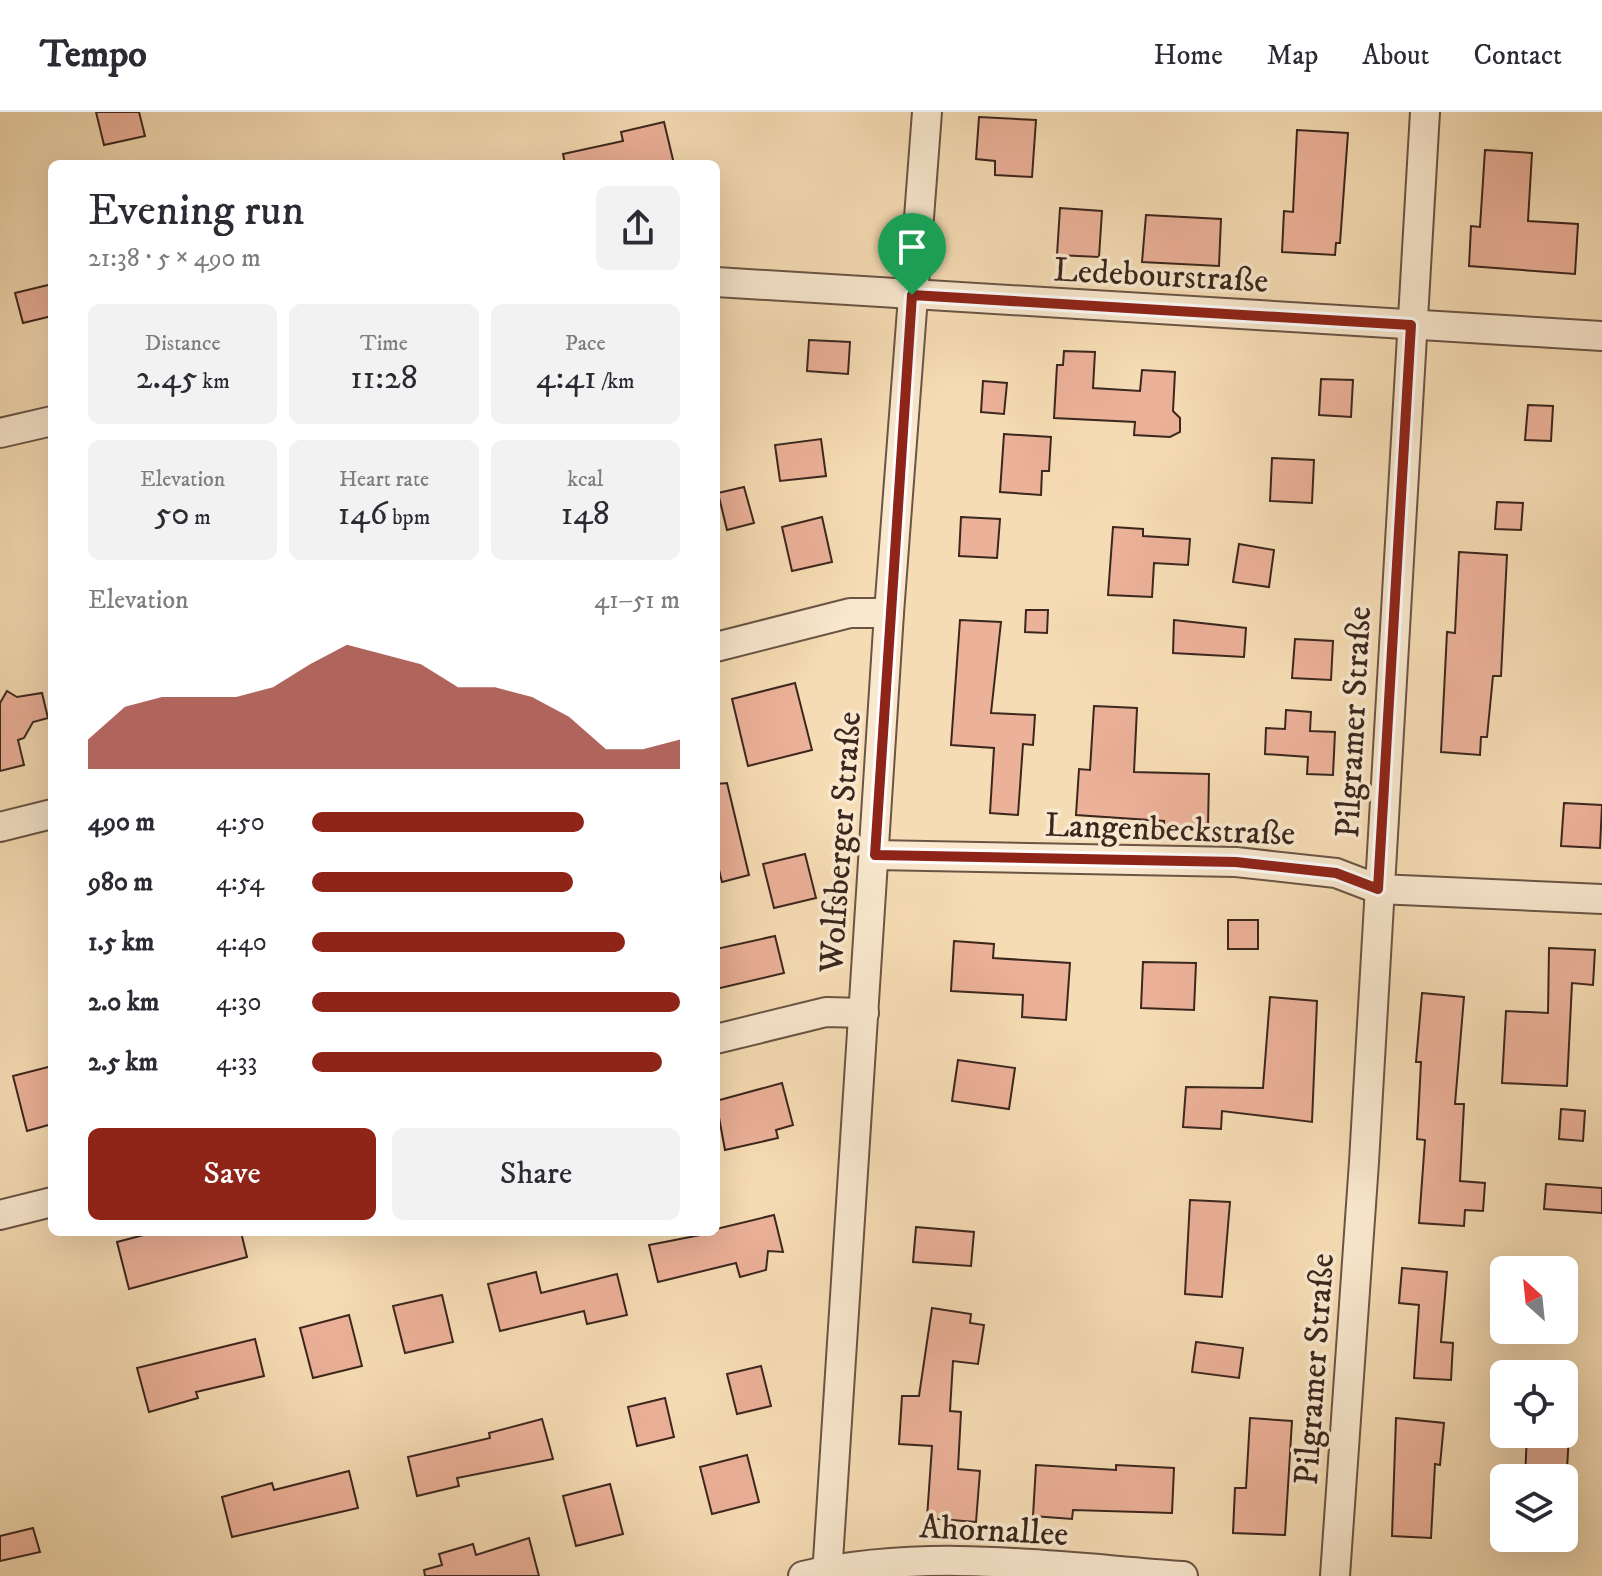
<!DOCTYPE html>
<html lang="en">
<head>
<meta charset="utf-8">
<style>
  :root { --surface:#fff; --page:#f2f2f3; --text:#2b2b33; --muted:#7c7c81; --line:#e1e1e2; --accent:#8f2418 }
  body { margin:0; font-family:"IM FELL DW Pica",serif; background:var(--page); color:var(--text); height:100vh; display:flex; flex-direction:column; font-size:30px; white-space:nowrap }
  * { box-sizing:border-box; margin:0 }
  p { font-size:26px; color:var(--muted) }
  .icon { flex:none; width:44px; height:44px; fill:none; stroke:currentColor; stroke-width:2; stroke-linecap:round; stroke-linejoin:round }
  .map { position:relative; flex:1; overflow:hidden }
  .sheet { position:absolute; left:48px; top:48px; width:672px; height:1076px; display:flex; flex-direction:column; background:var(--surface); border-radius:12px; box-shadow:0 8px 32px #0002 }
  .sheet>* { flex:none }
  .needle { width:52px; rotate:333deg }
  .controls { position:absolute; left:1490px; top:1144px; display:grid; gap:16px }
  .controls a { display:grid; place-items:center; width:88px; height:88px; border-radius:12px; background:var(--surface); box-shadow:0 8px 32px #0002; font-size:40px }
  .pin { position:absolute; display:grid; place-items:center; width:68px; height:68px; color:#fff; margin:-82px -34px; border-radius:50% 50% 50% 0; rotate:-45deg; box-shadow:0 0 8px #0007 }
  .pin .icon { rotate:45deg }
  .round { display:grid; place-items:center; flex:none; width:84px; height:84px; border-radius:12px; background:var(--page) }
  .headline { display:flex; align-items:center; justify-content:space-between; height:136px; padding:0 40px }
  h1 { font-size:44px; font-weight:600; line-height:60px }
  .stats { display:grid; grid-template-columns:repeat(3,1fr); gap:12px; height:136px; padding:8px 40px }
  .stats div { display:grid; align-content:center; border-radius:12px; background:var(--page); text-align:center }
  .stats b { font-size:34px; font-weight:600 }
  .stats small { font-size:22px; font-weight:400 }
  .stats p { font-size:22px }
  .chart { height:224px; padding:16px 40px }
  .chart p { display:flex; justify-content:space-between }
  .chart svg { width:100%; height:144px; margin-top:8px; fill:var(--accent); opacity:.7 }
  .button { display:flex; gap:16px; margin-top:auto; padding:16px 40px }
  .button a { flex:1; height:92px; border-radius:12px; background:var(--accent); color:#fff; font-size:32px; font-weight:600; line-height:92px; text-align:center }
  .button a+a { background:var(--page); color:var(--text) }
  ul { padding:0 40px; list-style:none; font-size:26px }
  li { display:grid; grid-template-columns:128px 96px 1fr; align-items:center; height:60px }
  li i { height:20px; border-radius:10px; background:var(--accent) }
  header { display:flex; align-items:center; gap:48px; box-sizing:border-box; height:112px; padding:0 40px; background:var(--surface); border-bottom:2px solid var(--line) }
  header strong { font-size:38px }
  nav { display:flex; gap:44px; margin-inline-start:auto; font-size:28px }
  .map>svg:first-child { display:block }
  .building { fill:#ecb199; stroke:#3b271e; stroke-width:2 }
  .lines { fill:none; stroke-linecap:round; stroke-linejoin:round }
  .street-casing { stroke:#6a5444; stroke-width:32 }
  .street { stroke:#f9e8ce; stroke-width:28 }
  .route-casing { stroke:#fff; stroke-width:16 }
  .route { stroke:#8f2418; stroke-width:10 }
  .labels { text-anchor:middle; stroke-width:7; stroke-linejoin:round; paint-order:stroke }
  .street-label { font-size:34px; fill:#3b271e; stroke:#f9e8ce }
</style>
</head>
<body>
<header>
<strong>Tempo</strong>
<nav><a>Home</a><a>Map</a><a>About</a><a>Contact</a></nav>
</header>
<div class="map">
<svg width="1602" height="1464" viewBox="0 0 1602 1464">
  <rect width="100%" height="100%" fill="#f6dcb4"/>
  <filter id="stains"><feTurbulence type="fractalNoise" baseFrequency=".0025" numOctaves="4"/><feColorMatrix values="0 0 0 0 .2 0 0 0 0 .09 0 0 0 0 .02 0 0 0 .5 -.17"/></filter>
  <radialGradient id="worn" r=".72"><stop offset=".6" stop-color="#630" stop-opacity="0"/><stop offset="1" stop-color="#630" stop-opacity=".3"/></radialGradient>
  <!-- building -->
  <g class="building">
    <polygon points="96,0 139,0 145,24 104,33"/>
    <polygon points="979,5 1036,8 1032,65 995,63 995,49 976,47"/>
    <polygon points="664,10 674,52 565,52 563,42 623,29 621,20"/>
    <polygon points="1297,18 1348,21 1340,131 1336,131 1335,143 1282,140 1284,99 1293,100"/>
    <polygon points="1485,38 1532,41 1528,109 1578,112 1575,162 1469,154 1471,114 1480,115"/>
    <polygon points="1060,96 1102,99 1099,145 1057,143"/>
    <polygon points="1146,103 1221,107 1219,154 1142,150"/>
    <polygon points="52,172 52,204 23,211 15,181"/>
    <polygon points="809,228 850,230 848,262 807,259"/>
    <polygon points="1064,239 1095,240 1093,276 1140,279 1142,258 1175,260 1173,299 1180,306 1180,320 1170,325 1134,323 1135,310 1054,306 1057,253 1063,253"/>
    <polygon points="1321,267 1353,268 1351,305 1319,303"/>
    <polygon points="983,269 1007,271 1004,302 981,300"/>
    <polygon points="1528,293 1553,294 1551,329 1525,328"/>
    <polygon points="1004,322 1051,325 1049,359 1042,359 1041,383 1000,380"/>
    <polygon points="821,327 826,364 780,369 775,333"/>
    <polygon points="1272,346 1314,348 1312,391 1270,389"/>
    <polygon points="744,375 754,411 727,418 718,381"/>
    <polygon points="1497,390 1523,391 1521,418 1495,417"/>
    <polygon points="822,405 832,450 792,459 782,415"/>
    <polygon points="961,405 1000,407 997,446 959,444"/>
    <polygon points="1113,415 1143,417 1143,424 1190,427 1188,453 1154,451 1152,485 1108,483"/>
    <polygon points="1239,432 1274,438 1269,475 1233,470"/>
    <polygon points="1459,440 1507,443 1501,564 1493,564 1487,625 1481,625 1480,643 1441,640 1447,520 1455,521"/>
    <polygon points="1026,498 1048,498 1047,521 1025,520"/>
    <polygon points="960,508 1001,510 991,601 1035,603 1033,633 1023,632 1018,703 990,701 994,636 951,633"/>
    <polygon points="1174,508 1246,516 1244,545 1173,541"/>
    <polygon points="1295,527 1333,529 1331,568 1292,566"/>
    <polygon points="795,571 812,638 748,654 732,587"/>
    <polygon points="7,579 17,585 42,581 48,606 33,610 24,626 18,628 24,653 0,659 0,591"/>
    <polygon points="1094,594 1137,596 1134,660 1209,662 1208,717 1164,715 1164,709 1076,703 1079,657 1090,658"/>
    <polygon points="1286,598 1311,600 1310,619 1335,620 1333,663 1307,662 1308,645 1265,642 1266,616 1285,617"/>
    <polygon points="727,671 749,763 722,770 716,746 716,672"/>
    <polygon points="1564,691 1602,693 1600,736 1561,734"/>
    <polygon points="805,742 816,786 774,796 763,752"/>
    <rect x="1228" y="808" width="30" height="29"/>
    <polygon points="775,824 784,861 716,877 716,837"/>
    <polygon points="954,829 994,832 993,846 1070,851 1066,908 1022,905 1023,883 951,879"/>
    <polygon points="1549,836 1595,838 1593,873 1572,871 1567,974 1502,971 1506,899 1548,901"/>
    <polygon points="1143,850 1196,851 1194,898 1141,896"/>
    <polygon points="1422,881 1464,885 1455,992 1464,992 1460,1069 1485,1071 1483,1099 1465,1098 1464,1114 1419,1111 1425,1028 1417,1027 1421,950 1416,950"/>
    <polygon points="1270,885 1317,889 1312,1010 1222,999 1221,1017 1183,1015 1186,975 1263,976"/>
    <polygon points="958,948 1015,956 1009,997 952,989"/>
    <polygon points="52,954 52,1012 27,1019 13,964"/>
    <polygon points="782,971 793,1013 776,1018 778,1026 725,1038 716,989"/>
    <polygon points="1561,997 1585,999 1583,1029 1559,1027"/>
    <polygon points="1546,1072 1602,1076 1602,1101 1544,1097"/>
    <polygon points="1190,1088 1230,1090 1222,1185 1185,1182"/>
    <polygon points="774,1103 783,1140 768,1139 766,1158 740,1165 736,1151 658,1170 649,1133 716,1120 716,1117"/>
    <polygon points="916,1115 974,1120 971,1154 913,1150"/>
    <polygon points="155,1120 241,1120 247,1145 129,1177 117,1130"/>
    <polygon points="1402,1156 1447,1160 1441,1230 1453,1231 1451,1268 1414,1266 1419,1193 1399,1191"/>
    <polygon points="536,1160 541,1181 617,1162 627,1203 587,1212 584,1199 500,1219 488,1172"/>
    <polygon points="442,1183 453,1230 405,1241 393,1194"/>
    <polygon points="932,1196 971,1202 970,1211 984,1213 978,1252 953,1249 950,1299 961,1300 958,1357 980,1359 976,1410 927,1406 932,1334 899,1332 902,1284 919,1284"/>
    <polygon points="349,1203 362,1254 313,1266 300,1216"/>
    <polygon points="255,1227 264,1264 196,1280 198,1286 149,1300 137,1256"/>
    <polygon points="1196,1230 1243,1236 1239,1266 1192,1260"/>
    <polygon points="761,1254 771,1294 737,1302 727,1262"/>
    <polygon points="665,1286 674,1325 637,1334 628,1295"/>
    <polygon points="1250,1306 1292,1309 1285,1423 1233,1421 1235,1376 1246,1376"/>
    <polygon points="1396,1306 1444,1311 1440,1353 1435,1352 1431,1426 1392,1424"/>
    <polygon points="542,1307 553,1347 457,1366 459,1374 417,1384 408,1345 490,1326 489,1321"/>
    <polygon points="1527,1322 1569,1322 1567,1357 1551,1356 1551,1366 1525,1366"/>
    <polygon points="747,1343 759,1390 712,1402 700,1355"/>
    <polygon points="1036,1353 1116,1358 1116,1353 1174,1356 1172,1401 1073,1398 1072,1407 1033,1404"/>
    <polygon points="349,1359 358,1396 232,1425 222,1385 272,1371 274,1378"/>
    <polygon points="610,1372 623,1422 576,1434 563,1384"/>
    <polygon points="33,1416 40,1440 0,1449 0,1424"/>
    <polygon points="529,1426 539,1464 425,1464 424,1458 442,1453 439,1442 473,1432 476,1443"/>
  </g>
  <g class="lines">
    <!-- street casing -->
    <g class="street-casing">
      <g id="street">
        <polyline points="716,170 1602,224"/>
        <polyline points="0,321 52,309"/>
        <polyline points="716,535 850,501 889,501"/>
        <polyline points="0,715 52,702"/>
        <polyline points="875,743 1236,750 1336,761 1378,777 1602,787"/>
        <polyline points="716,927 826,900 864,901"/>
        <polyline points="0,1103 52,1090"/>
        <path d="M 803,1464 C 928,1435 1056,1455 1183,1464"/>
        <polyline points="827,1464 889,501 927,0"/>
        <polyline points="1335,1464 1364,1050 1425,0"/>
      </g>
    </g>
    <!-- street -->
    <use href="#street" class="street"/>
  </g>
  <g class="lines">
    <!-- route casing -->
    <g class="route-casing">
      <polygon id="route" points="912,183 1411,213 1378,777 1336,761 1236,750 875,743"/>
    </g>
    <!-- route -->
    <use href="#route" class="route"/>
  </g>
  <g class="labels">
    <!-- street labels -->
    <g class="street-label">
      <text transform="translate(1161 162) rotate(3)" y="12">Ledebourstraße</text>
      <text transform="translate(1352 610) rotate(-87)" y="12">Pilgramer Straße</text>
      <text transform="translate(1170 716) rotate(2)" y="12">Langenbeckstraße</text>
      <text transform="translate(839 730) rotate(-86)" y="12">Wolfsberger Straße</text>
      <text transform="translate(1313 1257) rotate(-86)" y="12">Pilgramer Straße</text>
      <text transform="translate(994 1417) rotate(3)" y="12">Ahornallee</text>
    </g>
  </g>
  <rect width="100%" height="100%" filter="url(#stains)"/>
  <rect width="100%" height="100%" fill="url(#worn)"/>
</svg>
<div class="controls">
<a><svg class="needle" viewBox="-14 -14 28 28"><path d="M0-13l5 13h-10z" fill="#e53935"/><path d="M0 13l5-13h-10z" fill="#7c7c81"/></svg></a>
<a><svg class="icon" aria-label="locate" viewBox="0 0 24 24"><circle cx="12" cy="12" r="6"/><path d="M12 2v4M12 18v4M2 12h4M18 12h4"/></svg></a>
<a><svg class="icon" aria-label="layers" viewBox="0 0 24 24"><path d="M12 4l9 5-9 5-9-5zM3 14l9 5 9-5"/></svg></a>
</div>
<div class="pin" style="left:912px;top:183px;background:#1e9e55"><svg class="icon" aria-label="arrive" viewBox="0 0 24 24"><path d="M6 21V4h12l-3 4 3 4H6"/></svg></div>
<section class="sheet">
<div class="headline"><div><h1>Evening run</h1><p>21:38 · 5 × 490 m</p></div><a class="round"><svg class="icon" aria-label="share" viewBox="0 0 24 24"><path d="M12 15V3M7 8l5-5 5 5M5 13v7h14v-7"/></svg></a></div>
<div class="stats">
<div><p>Distance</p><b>2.45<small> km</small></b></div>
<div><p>Time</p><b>11:28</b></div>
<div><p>Pace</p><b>4:41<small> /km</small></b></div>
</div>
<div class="stats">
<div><p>Elevation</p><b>50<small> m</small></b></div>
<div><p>Heart rate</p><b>146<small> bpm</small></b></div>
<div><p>kcal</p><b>148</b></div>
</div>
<div class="chart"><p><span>Elevation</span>41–51 m</p>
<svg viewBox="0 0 160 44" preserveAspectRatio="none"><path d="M0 44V35L10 25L20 22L30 22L40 22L50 19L60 12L70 6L80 9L90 12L100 19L110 19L120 22L130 28L140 38L150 38L160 35V44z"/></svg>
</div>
<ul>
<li><b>490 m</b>4:50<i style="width:74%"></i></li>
<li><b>980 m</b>4:54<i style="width:71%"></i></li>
<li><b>1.5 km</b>4:40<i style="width:85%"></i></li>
<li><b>2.0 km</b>4:30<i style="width:100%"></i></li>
<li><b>2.5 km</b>4:33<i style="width:95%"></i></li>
</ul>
<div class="button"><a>Save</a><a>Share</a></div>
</section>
</div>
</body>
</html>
